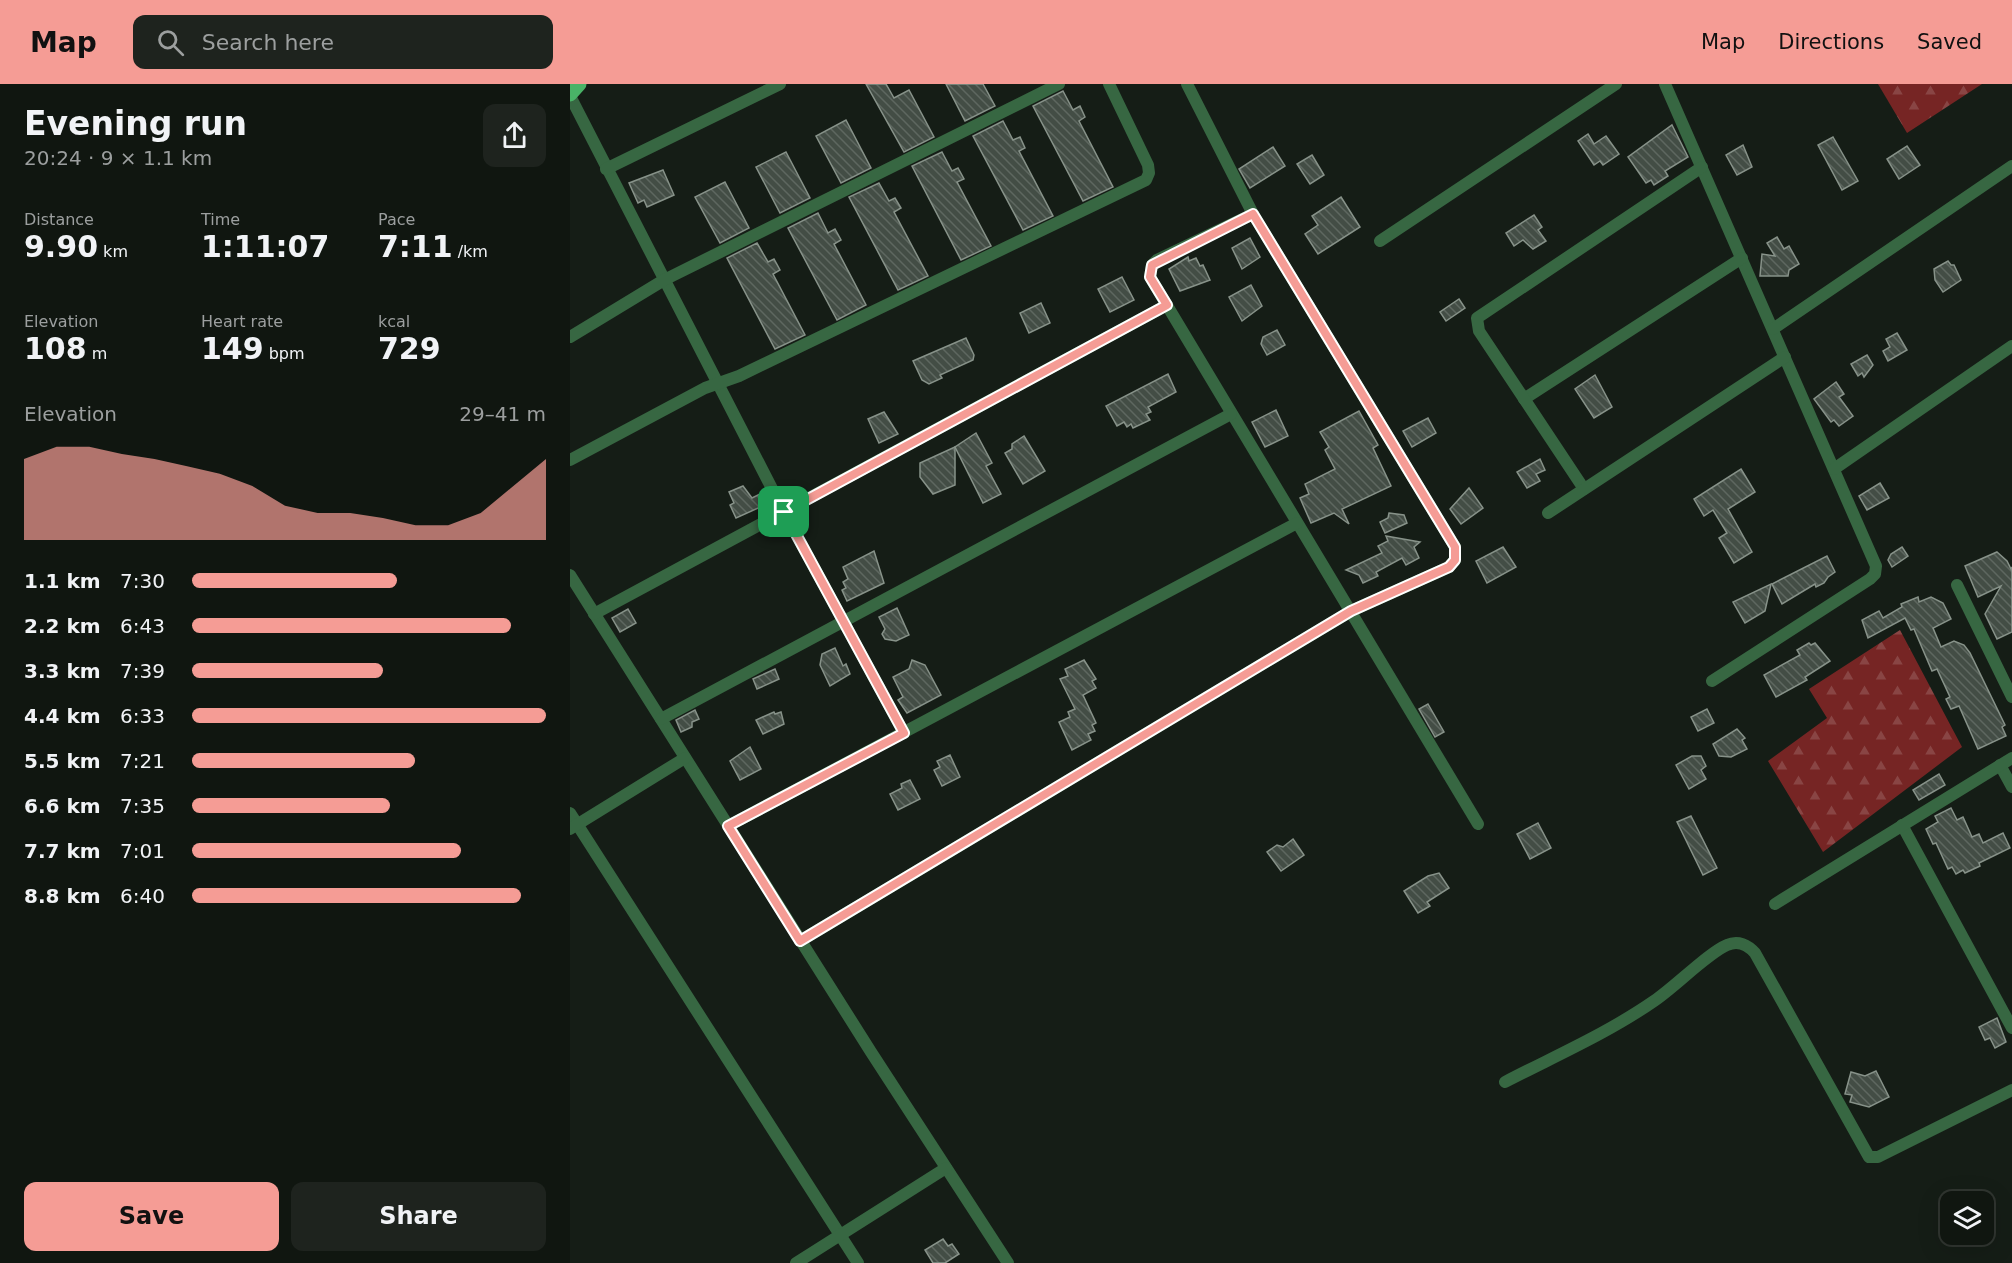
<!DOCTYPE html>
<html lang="en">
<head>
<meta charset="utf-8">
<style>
  :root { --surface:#101610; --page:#1e231e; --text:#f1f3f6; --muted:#9c9f9f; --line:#303530; --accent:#f59c95 }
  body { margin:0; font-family:"DejaVu Sans",sans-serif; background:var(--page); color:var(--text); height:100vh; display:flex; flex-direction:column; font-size:22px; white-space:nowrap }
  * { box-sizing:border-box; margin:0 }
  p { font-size:20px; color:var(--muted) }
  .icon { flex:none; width:33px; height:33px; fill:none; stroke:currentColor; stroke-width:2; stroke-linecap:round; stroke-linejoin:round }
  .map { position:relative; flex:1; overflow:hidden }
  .details { display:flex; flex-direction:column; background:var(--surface); width:570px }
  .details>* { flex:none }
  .tools { position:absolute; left:1370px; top:1107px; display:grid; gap:12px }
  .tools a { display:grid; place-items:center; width:54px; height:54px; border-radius:12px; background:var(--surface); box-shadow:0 6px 24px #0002,0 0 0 2px var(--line); font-size:30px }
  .pin { position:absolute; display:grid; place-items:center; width:51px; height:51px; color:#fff; margin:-26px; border-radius:12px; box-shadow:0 3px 9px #0006 }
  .round { display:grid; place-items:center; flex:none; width:63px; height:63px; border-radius:12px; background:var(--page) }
  .overview { display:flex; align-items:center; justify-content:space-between; height:102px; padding:0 24px }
  h1 { font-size:33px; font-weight:700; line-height:45px }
  .figures { display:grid; grid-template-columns:repeat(3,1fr); gap:9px; height:102px; padding:6px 24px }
  .figures div { display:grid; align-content:center }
  .figures b { font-size:30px; font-weight:700 }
  .figures small { font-size:16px; font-weight:400 }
  .figures p { font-size:16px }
  .chart { height:168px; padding:12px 24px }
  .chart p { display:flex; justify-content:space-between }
  .chart svg { width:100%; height:108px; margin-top:6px; fill:var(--accent); opacity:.7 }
  .action { display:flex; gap:12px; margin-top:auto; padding:12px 24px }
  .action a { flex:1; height:69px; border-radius:12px; background:var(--accent); color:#111; font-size:24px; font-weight:700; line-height:69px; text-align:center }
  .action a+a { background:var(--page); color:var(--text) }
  ul { padding:0 24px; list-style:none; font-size:20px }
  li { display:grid; grid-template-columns:96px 72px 1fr; align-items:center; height:45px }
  li i { height:15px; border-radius:8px; background:var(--accent) }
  header { display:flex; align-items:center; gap:36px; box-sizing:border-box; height:84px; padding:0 30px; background:var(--accent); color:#111 }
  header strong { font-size:28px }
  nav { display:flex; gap:33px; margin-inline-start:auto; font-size:21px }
  .search { width:420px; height:54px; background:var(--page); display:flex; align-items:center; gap:15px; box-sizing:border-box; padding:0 21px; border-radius:12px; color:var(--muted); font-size:22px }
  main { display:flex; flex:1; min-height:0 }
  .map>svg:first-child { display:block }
  .forest { fill:url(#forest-firs) }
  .building { fill:url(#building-back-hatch); stroke:#879289; stroke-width:1.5 }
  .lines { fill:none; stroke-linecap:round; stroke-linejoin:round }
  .minor { stroke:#376742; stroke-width:12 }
  .primary { stroke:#49b367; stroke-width:15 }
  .route-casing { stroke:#fff; stroke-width:12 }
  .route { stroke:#f59c95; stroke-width:8 }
</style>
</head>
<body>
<header>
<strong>Map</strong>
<div class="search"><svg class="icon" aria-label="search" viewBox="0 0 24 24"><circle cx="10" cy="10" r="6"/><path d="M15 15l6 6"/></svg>Search here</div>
<nav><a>Map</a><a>Directions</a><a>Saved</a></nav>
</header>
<main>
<section class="details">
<div class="overview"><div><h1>Evening run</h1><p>20:24 · 9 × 1.1 km</p></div><a class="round"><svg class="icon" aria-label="share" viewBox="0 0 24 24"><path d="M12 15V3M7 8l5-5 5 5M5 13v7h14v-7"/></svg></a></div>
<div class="figures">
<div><p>Distance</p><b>9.90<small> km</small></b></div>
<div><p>Time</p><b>1:11:07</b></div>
<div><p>Pace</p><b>7:11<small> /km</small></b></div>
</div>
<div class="figures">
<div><p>Elevation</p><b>108<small> m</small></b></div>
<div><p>Heart rate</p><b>149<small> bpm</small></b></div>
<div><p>kcal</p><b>729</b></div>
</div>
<div class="chart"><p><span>Elevation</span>29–41 m</p>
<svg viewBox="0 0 160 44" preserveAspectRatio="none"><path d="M0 44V11L10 6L20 6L30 9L40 11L50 14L60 17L70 22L80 30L90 33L100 33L110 35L120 38L130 38L140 33L150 22L160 11V44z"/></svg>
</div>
<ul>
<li><b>1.1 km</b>7:30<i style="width:58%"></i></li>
<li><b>2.2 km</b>6:43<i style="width:90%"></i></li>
<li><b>3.3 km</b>7:39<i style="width:54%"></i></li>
<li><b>4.4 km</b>6:33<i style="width:100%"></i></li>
<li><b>5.5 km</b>7:21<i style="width:63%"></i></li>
<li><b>6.6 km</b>7:35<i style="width:56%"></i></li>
<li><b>7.7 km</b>7:01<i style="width:76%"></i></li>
<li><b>8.8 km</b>6:40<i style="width:93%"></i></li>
</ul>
<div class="action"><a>Save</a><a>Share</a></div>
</section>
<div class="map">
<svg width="1442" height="1179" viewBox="0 0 1442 1179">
  <defs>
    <pattern id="forest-firs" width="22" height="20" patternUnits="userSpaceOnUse" patternTransform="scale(1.5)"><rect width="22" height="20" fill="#762524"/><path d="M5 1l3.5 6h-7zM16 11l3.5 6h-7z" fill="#894544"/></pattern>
    <pattern id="building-back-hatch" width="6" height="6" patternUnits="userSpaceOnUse" patternTransform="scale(1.5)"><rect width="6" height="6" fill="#434d45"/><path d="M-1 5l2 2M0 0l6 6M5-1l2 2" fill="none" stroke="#5e6760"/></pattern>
  </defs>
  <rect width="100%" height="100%" fill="#151d16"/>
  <!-- forest -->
  <g class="forest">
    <polygon points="1308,0 1412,0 1337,49"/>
    <polygon points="1330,546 1392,663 1253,768 1198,677 1257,634 1239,605"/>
  </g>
  <!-- building -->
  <g class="building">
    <polygon points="296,0 316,0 324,14 339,6 364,53 334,68"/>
    <polygon points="376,0 413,0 425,22 395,37"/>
    <polygon points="493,7 503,26 510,22 515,33 509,37 543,103 513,117 463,22"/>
    <polygon points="276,36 301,84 271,99 246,52"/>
    <polygon points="433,37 443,56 450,53 455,64 449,67 483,132 453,146 403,52"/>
    <polygon points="1102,41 1118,73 1095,87 1098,92 1084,101 1081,96 1076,99 1058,73"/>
    <polygon points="1018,50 1024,60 1036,52 1049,70 1033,81 1030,77 1024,81 1008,57"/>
    <polygon points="1263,53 1288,97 1272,106 1248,61"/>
    <polygon points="1173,61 1182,83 1167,91 1156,71"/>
    <polygon points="1337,62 1350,81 1329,95 1317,75"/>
    <polygon points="703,63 715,82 680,104 669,85"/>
    <polygon points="216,68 240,114 210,129 186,83"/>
    <polygon points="372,68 382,87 388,84 394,95 387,98 421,162 391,176 342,82"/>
    <polygon points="742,71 754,91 740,100 727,80"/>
    <polygon points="93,86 104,111 77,123 74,116 68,119 59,99"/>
    <polygon points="155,98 179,144 150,159 125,113"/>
    <polygon points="309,99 319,117 325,114 331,124 324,128 358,192 328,206 279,113"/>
    <polygon points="771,113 790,143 748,170 735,150 748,141 742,132"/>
    <polygon points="248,129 258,149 265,145 271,156 264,160 296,221 267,236 218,144"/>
    <polygon points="964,131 972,143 968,146 976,157 963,165 953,156 944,162 936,149"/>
    <polygon points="1207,153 1214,165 1219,162 1229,180 1219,186 1218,192 1190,192 1192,170 1205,172 1197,159"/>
    <polygon points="680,154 690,173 672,185 662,164"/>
    <polygon points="187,159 198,178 204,175 210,186 203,190 235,251 205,265 157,174"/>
    <polygon points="618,173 619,177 626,174 630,182 633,181 640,196 610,207 599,185"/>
    <polygon points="1378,177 1381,181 1384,181 1391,196 1373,208 1365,196 1364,185"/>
    <polygon points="552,193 564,216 540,228 528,205"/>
    <polygon points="681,201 692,222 672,237 659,213"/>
    <polygon points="889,215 895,224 876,237 870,228"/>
    <polygon points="471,219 480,239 459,249 450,229"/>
    <polygon points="707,246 715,261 697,271 691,260 693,253"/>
    <polygon points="1327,249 1337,266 1318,277 1313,267 1320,263 1316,255"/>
    <polygon points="396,254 404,271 403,276 370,291 372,294 359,300 352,296 343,277"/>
    <polygon points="1297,271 1303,281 1294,293 1292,289 1288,292 1281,280"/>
    <polygon points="598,290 606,308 578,323 581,328 576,330 580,336 563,344 561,340 557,343 554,338 547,342 536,322"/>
    <polygon points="1025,291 1042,323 1024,334 1005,305"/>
    <polygon points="1266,298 1274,310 1269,313 1283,332 1269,342 1264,336 1261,338 1244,315"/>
    <polygon points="706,326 718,352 695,363 682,338"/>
    <polygon points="789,327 808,361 803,364 821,402 772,425 779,440 764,429 741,439 730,414 739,410 735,400 765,385 755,366 759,363 750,348"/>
    <polygon points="314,328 328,350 309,359 298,335"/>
    <polygon points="858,334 866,349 842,363 833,347"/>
    <polygon points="406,349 422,379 416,382 431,410 413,419 385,363"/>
    <polygon points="454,352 475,387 453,400 435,369 442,365 442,360"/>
    <polygon points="385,363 385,401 363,410 350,393 350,379"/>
    <polygon points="970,375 975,386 966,390 970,397 957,404 947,388"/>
    <polygon points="1171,385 1185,408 1158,425 1182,468 1164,479 1149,454 1157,449 1143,426 1134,432 1124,415"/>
    <polygon points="1310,399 1319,414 1297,426 1289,412"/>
    <polygon points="173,402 182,414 192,409 197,420 166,434 160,421 164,419 159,408"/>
    <polygon points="899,404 913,424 891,440 880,425"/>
    <polygon points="819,429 834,431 837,439 815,449 810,438 818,434"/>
    <polygon points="816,452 850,458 844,463 849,474 836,481 832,474 806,488 808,492 793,499 789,491 776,486 812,469 808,462 818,457"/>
    <polygon points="933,463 946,483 917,499 906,477"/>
    <polygon points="1332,463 1338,472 1322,483 1318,476 1321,470"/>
    <polygon points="304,467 314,499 277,517 272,506 276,504 273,498 278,495 273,483"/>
    <polygon points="1427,468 1437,477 1441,485 1442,483 1442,548 1427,555 1415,530 1431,502 1408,513 1395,482"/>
    <polygon points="1257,472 1265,488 1258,493 1254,499 1246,503 1245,500 1212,520 1202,500"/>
    <polygon points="1201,500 1195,527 1175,539 1163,518"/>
    <polygon points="1348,513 1349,518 1361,513 1373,519 1381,535 1363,544 1371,563 1384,557 1394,561 1400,569 1435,641 1432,643 1436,652 1408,665 1389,622 1381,625 1376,615 1380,613 1367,585 1362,587 1344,545 1341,546 1335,534 1298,554 1292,536 1309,527 1313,534 1332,523 1331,520"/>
    <polygon points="327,524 339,551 326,557 315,555 312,550 315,545 309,533"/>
    <polygon points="58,525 66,539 50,548 42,534"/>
    <polygon points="1239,559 1241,561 1245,559 1260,577 1235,593 1237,596 1206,613 1194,591 1230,571 1227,566"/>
    <polygon points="265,564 273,582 276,580 280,590 260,602 250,581 252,570"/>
    <polygon points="342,576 355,581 371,611 337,629 328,616 333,613 323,593 339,585"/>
    <polygon points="514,576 526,595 522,597 526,604 513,611 526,639 522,641 525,647 518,650 521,656 502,666 489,638 500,633 498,628 505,625 490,595 498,592 495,585"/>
    <polygon points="205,585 209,595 187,605 183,595"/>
    <polygon points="858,620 874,648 865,653 849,625"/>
    <polygon points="1137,625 1144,639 1128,647 1121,633"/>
    <polygon points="125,626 129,635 122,638 122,643 111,648 106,636"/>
    <polygon points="204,628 205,630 211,628 214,640 193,650 186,636"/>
    <polygon points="1167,645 1175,654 1172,656 1177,665 1161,673 1149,672 1143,660"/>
    <polygon points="180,663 191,685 170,696 160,677"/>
    <polygon points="380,671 390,693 372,702 364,686 370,683 367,677"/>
    <polygon points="1122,672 1131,672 1136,682 1131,686 1136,695 1119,705 1106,681"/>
    <polygon points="1369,690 1375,701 1349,716 1343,706"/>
    <polygon points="340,696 350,715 328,726 320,710 332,704 331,700"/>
    <polygon points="1381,724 1387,736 1393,733 1402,753 1409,750 1413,759 1433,749 1440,764 1409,779 1410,782 1395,789 1393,786 1386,790 1382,783 1378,785 1366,759 1363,760 1356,745 1368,738 1365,732"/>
    <polygon points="1121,732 1147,784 1133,791 1107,738"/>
    <polygon points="968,739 981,764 960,775 947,750"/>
    <polygon points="723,755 734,771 711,787 697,768 707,761 713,763"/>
    <polygon points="869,789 879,804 857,818 860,822 848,829 834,807 858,792"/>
    <polygon points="1427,934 1436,958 1425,964 1420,954 1415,956 1409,943"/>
    <polygon points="1306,987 1319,1013 1299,1023 1280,1018 1282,1011 1275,1010 1281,988 1295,992"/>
    <polygon points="373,1155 378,1162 382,1160 389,1170 375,1179 363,1179 355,1166"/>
  </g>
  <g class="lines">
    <!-- minor -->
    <g class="minor">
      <polyline points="1095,0 1306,482 1305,490 1300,495 1142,597"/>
      <polyline points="0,12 214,428 334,649"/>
      <polyline points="36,85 210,0"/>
      <polyline points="683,130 587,176 582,181 580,193 908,740"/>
      <polyline points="810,157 1046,0"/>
      <polyline points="1203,245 1442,82"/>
      <polyline points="0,253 94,196 489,0"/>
      <polyline points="954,315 1172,174"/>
      <polyline points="0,376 135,304 169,292 576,96 579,89 578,81 539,0"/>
      <polyline points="1264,385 1442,262"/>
      <polyline points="1014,405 909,247 907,234 1132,83"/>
      <polyline points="978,429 1215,273"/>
      <polyline points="0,491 301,968 438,1179"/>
      <polyline points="1387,501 1442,613"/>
      <polyline points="24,530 597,221"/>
      <polyline points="91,635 661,330"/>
      <polyline points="1430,681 1442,703"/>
      <polyline points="0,729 288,1179"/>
      <polyline points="1332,741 1442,944"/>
      <polyline points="158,742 727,439"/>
      <polyline points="0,745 115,674"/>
      <polyline points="1205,820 1442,674"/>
      <polyline points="230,857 781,527 879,483 885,476 885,463 683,130 617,0"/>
      <path d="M 935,998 C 985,972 1038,949 1084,917 C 1105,903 1138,869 1157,861 C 1168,856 1178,861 1185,869 L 1299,1073 L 1308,1073 L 1442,1006"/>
      <polyline points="226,1179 376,1084"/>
    </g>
    <!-- primary -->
    <polyline class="primary" points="0,10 9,0"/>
  </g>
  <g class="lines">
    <!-- route casing -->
    <g class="route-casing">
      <polygon id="route" points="683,130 885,463 885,476 879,483 781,527 230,857 158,742 334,649 214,428 597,221 580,193 582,181"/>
    </g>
    <!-- route -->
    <use href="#route" class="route"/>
  </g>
</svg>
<div class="tools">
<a><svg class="icon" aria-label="layers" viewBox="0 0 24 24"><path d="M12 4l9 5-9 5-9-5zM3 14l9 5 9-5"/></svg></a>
</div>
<div class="pin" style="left:214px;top:428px;background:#1e9e55"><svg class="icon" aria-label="arrive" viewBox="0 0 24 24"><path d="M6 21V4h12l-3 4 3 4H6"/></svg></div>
</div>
</main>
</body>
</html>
